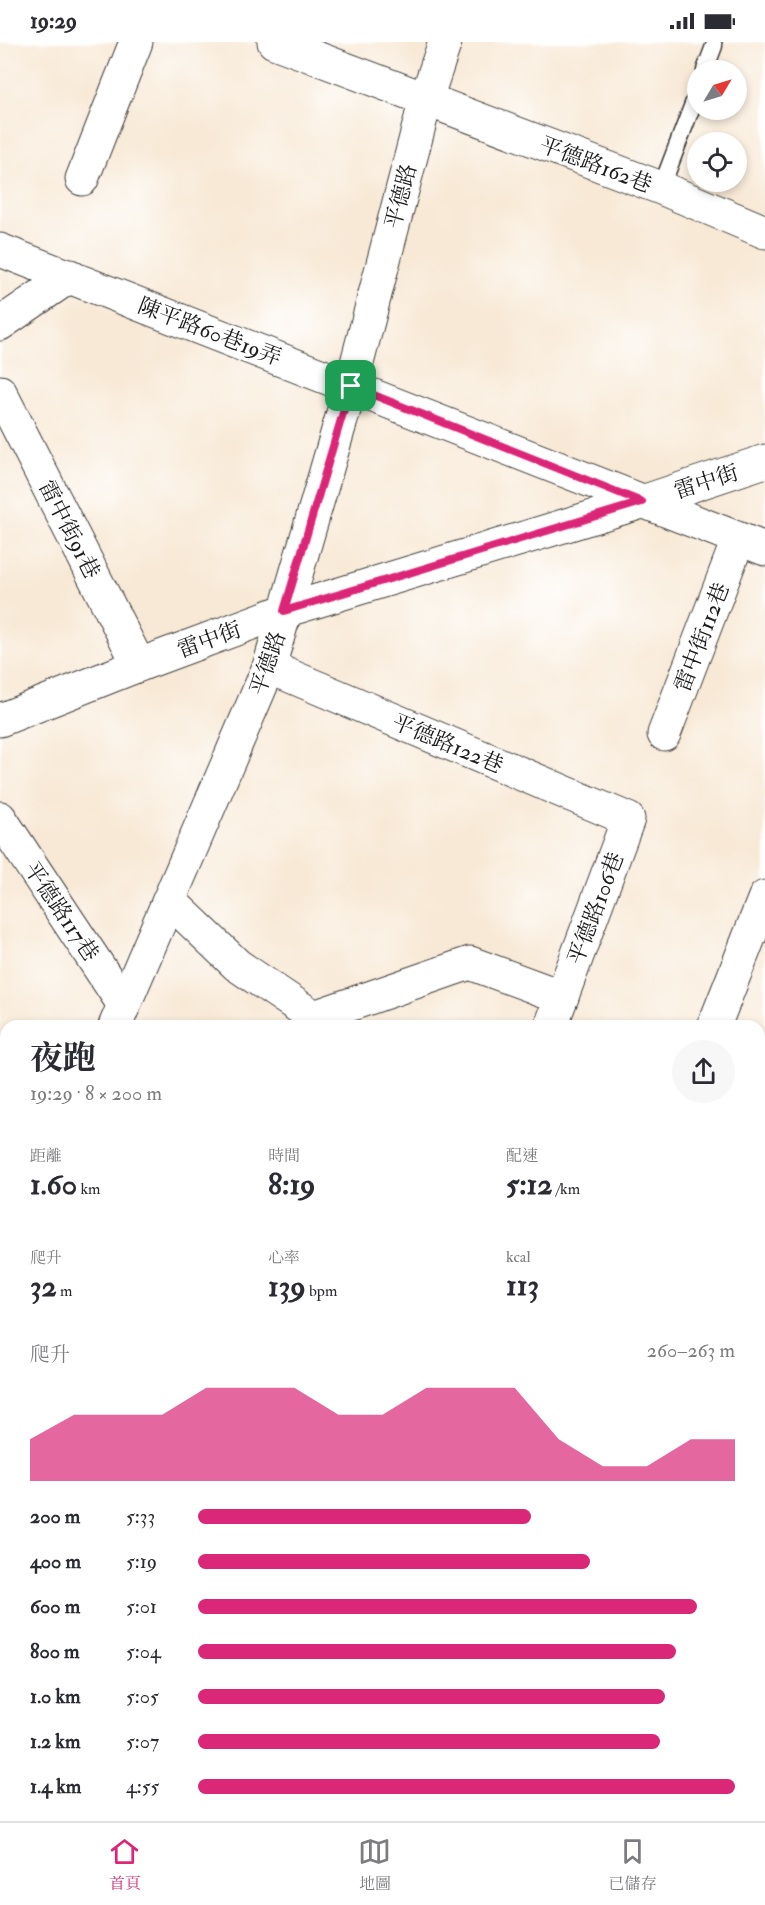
<!DOCTYPE html>
<html lang="zh-TW">
<head>
<meta charset="utf-8">
<style>
  :root { --surface:#fff; --page:#f7f7f7; --text:#2b2b33; --muted:#7c7c81; --line:#e1e1e2; --accent:#db2777 }
  body { margin:0; font-family:"IM FELL Double Pica","Noto Serif TC",serif; background:var(--page); color:var(--text); height:100vh; display:flex; flex-direction:column; font-size:22px; white-space:nowrap }
  * { box-sizing:border-box; margin:0 }
  p { font-size:20px; color:var(--muted) }
  .icon { flex:none; width:33px; height:33px; fill:none; stroke:currentColor; stroke-width:2; stroke-linecap:round; stroke-linejoin:round }
  .map { position:relative; flex:1; overflow:hidden }
  .side { position:absolute; left:0px; top:978px; width:765px; height:801px; display:flex; flex-direction:column; background:var(--surface); border-radius:18px 18px 0 0; box-shadow:0 3px 9px #0003 }
  .side>* { flex:none }
  .needle { width:39px; rotate:52deg }
  .buttons { position:absolute; left:687px; top:18px; display:grid; gap:12px }
  .buttons a { display:grid; place-items:center; width:60px; height:60px; border-radius:50%; background:var(--surface); box-shadow:0 3px 9px #0003; font-size:30px }
  .pin { position:absolute; display:grid; place-items:center; width:51px; height:51px; color:#fff; margin:-26px; border-radius:12px; box-shadow:0 3px 9px #0006 }
  .round { display:grid; place-items:center; flex:none; width:63px; height:63px; border-radius:32px; background:var(--page) }
  .headline { display:flex; align-items:center; justify-content:space-between; height:102px; padding:0 30px }
  h1 { font-size:33px; font-weight:700; line-height:45px }
  .stats { display:grid; grid-template-columns:repeat(3,1fr); gap:9px; height:102px; padding:6px 30px }
  .stats div { display:grid; align-content:center }
  .stats b { font-size:30px; font-weight:700 }
  .stats small { font-size:16px; font-weight:400 }
  .stats p { font-size:16px }
  .chart { height:168px; padding:12px 30px }
  .chart p { display:flex; justify-content:space-between }
  .chart svg { width:100%; height:108px; margin-top:6px; fill:var(--accent); opacity:.7 }
  ul { padding:0 30px; list-style:none; font-size:20px }
  li { display:grid; grid-template-columns:96px 72px 1fr; align-items:center; height:45px }
  li i { height:15px; border-radius:8px; background:var(--accent) }
  .status { display:flex; justify-content:space-between; align-items:center; height:42px; padding:0 30px; background:var(--surface); direction:ltr }
  .status svg { height:16px; fill:currentColor }
  .tabs { display:flex; justify-content:space-around; align-items:center; height:84px; border-top:2px solid var(--line); background:var(--surface); font-size:16px; color:var(--muted) }
  .tabs a { display:grid; justify-items:center; gap:3px }
  .tabs .selected { color:var(--accent) }
  .map>svg:first-child { display:block }
  .built { fill:#f6d2c4 }
  .building { fill:#e8ad7f }
  .lines { fill:none; stroke-linecap:round; stroke-linejoin:round }
  .service-casing { stroke:#3d3b38; stroke-width:19 }
  .minor-casing { stroke:#3d3b38; stroke-width:35 }
  .service { stroke:#fff; stroke-width:16 }
  .minor { stroke:#fff; stroke-width:33 }
  .route-casing { stroke:#fff; stroke-width:12 }
  .route { stroke:#db2777; stroke-width:8 }
  .labels { text-anchor:middle; stroke-width:6; stroke-linejoin:round; paint-order:stroke }
  .street-label { font-size:22px; fill:#1c1c1c; stroke:#fff }
</style>
</head>
<body>
<div class="status"><b>19:29</b><svg viewBox="0 0 49 12"><path d="M0 12V9h3v3zM5 12V6h3v6zM10 12V3h3v9zM15 12V0h3v12zM26 1h20v11H26zM47 4h2v5h-2z"/></svg></div>
<div class="map">
<svg width="765" height="1779" viewBox="0 0 765 1779">
  <rect width="100%" height="100%" fill="#fff"/>
  <filter id="ink" filterUnits="userSpaceOnUse"><feTurbulence type="fractalNoise" baseFrequency=".0167" numOctaves="2"/><feDisplacementMap in="SourceGraphic" scale="12" xChannelSelector="R" yChannelSelector="G"/><feConvolveMatrix kernelMatrix="1 2 1 2 8 2 1 2 1" color-interpolation-filters="sRGB"/></filter>
  <filter id="wash" filterUnits="userSpaceOnUse"><feTurbulence type="fractalNoise" baseFrequency=".008" numOctaves="4" result="noise"/><feDisplacementMap in="SourceGraphic" scale="24" xChannelSelector="R" yChannelSelector="G"/><feGaussianBlur stdDeviation="1.35" result="paint"/><feColorMatrix in="noise" values="0 0 0 0 0 0 0 0 0 0 0 0 0 0 0 0 0 1.4 0 .05"/><feComposite in="paint" operator="in"/></filter>
  <g filter="url(#wash)">
    <rect width="100%" height="100%" fill="#f8e9d6"/>
    <!-- built -->
    <polygon class="built" points="759,1695 765,1695 765,1779 422,1779 425,1773 759,1773"/>
    <g id="blocks">
      <!-- building -->
      <polygon class="building" points="759,1759 765,1765 765,1779 668,1779 674,1773 759,1773"/>
    </g>
  </g>
  <g filter="url(#ink)">
    <use href="#blocks" fill-opacity="0" stroke="#3d3b38" stroke-width="1.5"/>
    <g class="lines">
      <!-- service casing -->
      <g class="service-casing">
        <g id="service">
          <polyline points="705,28 714,4"/>
          <polyline points="661,146 698,49"/>
        </g>
      </g>
      <!-- minor casing -->
      <g class="minor-casing">
        <g id="minor">
          <polyline points="274,0 661,146 765,190"/>
          <polyline points="82,137 136,0"/>
          <polyline points="0,208 765,507"/>
          <polyline points="0,282 70,234"/>
          <polyline points="0,350 139,623"/>
          <polyline points="269,625 628,777 551,984"/>
          <polyline points="0,678 139,623 284,569 642,460 765,419"/>
          <polyline points="664,692 738,498"/>
          <polyline points="0,776 124,963"/>
          <polyline points="169,858 237,923 314,975 470,921 562,955"/>
          <polyline points="115,984 269,625 351,344 426,57 445,0"/>
          <polyline points="714,984 765,855"/>
          <polyline points="759,1117 765,1118"/>
          <polyline points="0,1133 6,1135"/>
          <polyline points="0,1253 6,1239"/>
          <polyline points="0,1438 6,1440"/>
          <polyline points="0,1739 6,1742"/>
          <polyline points="78,1773 92,1779"/>
          <polyline points="130,1773 130,1779"/>
          <polyline points="228,1779 230,1773"/>
          <polyline points="417,1779 419,1773"/>
        </g>
      </g>
      <!-- service -->
      <use href="#service" class="service"/>
      <!-- minor -->
      <use href="#minor" class="minor"/>
    </g>
  </g>
  <g class="lines" filter="url(#ink)">
    <!-- route casing -->
    <g class="route-casing">
      <polygon id="route" points="351,344 642,460 284,569"/>
    </g>
    <!-- route -->
    <use href="#route" class="route"/>
  </g>
  <g class="labels">
    <!-- street labels -->
    <g class="street-label">
      <text transform="translate(596 122) rotate(21)" y="8">平德路162巷</text>
      <text transform="translate(400 154) rotate(-75)" y="8">平德路</text>
      <text transform="translate(210 289) rotate(21)" y="8">陳平路60巷19弄</text>
      <text transform="translate(706 439) rotate(-18)" y="8">雷中街</text>
      <text transform="translate(70 487) rotate(63)" y="8">雷中街91巷</text>
      <text transform="translate(701 595) rotate(-69)" y="8">雷中街112巷</text>
      <text transform="translate(209 597) rotate(-20)" y="8">雷中街</text>
      <text transform="translate(267 621) rotate(-71)" y="8">平德路</text>
      <text transform="translate(448 701) rotate(23)" y="8">平德路122巷</text>
      <text transform="translate(595 866) rotate(-69)" y="8">平德路106巷</text>
      <text transform="translate(62 869) rotate(56)" y="8">平德路117巷</text>
    </g>
  </g>
</svg>
<div class="buttons">
<a><svg class="needle" viewBox="-14 -14 28 28"><path d="M0-13l5 13h-10z" fill="#e53935"/><path d="M0 13l5-13h-10z" fill="#7c7c81"/></svg></a>
<a><svg class="icon" aria-label="locate" viewBox="0 0 24 24"><circle cx="12" cy="12" r="6"/><path d="M12 2v4M12 18v4M2 12h4M18 12h4"/></svg></a>
</div>
<div class="pin" style="left:351px;top:344px;background:#1e9e55"><svg class="icon" aria-label="arrive" viewBox="0 0 24 24"><path d="M6 21V4h12l-3 4 3 4H6"/></svg></div>
<section class="side">
<div class="headline"><div><h1>夜跑</h1><p>19:29 · 8 × 200 m</p></div><a class="round"><svg class="icon" aria-label="share" viewBox="0 0 24 24"><path d="M12 15V3M7 8l5-5 5 5M5 13v7h14v-7"/></svg></a></div>
<div class="stats">
<div><p>距離</p><b>1.60<small> km</small></b></div>
<div><p>時間</p><b>8:19</b></div>
<div><p>配速</p><b>5:12<small> /km</small></b></div>
</div>
<div class="stats">
<div><p>爬升</p><b>32<small> m</small></b></div>
<div><p>心率</p><b>139<small> bpm</small></b></div>
<div><p>kcal</p><b>113</b></div>
</div>
<div class="chart"><p><span>爬升</span>260–263 m</p>
<svg viewBox="0 0 160 44" preserveAspectRatio="none"><path d="M0 44V27L10 17L20 17L30 17L40 6L50 6L60 6L70 17L80 17L90 6L100 6L110 6L120 27L130 38L140 38L150 27L160 27V44z"/></svg>
</div>
<ul>
<li><b>200 m</b>5:33<i style="width:62%"></i></li>
<li><b>400 m</b>5:19<i style="width:73%"></i></li>
<li><b>600 m</b>5:01<i style="width:93%"></i></li>
<li><b>800 m</b>5:04<i style="width:89%"></i></li>
<li><b>1.0 km</b>5:05<i style="width:87%"></i></li>
<li><b>1.2 km</b>5:07<i style="width:86%"></i></li>
<li><b>1.4 km</b>4:55<i style="width:100%"></i></li>
</ul>
</section>
</div>
<nav class="tabs">
<a class="selected"><svg class="icon" aria-label="home" viewBox="0 0 24 24"><path d="M3 11l9-7 9 7M6 9v11h12V9"/></svg>首頁</a>
<a><svg class="icon" aria-label="map" viewBox="0 0 24 24"><path d="M3 6l6-2 6 2 6-2v14l-6 2-6-2-6 2zM9 4v14M15 6v14"/></svg>地圖</a>
<a><svg class="icon" aria-label="saved" viewBox="0 0 24 24"><path d="M7 4h10v16l-5-4-5 4z"/></svg>已儲存</a>
</nav>
</body>
</html>
